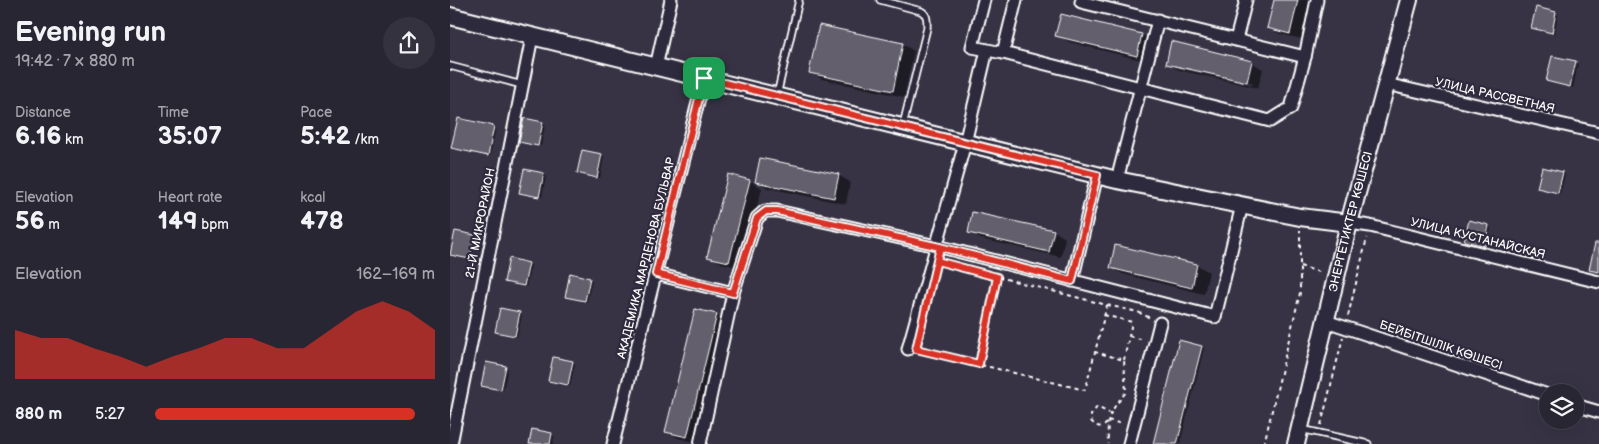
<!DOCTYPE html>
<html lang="en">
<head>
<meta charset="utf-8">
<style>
  :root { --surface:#292634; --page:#353240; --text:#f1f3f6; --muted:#a5a5ac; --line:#45434f; --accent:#d93025 }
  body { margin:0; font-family:"Balsamiq Sans",sans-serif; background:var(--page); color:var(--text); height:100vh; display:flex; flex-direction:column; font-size:19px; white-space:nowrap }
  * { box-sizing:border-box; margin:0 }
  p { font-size:16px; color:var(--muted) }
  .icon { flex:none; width:28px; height:28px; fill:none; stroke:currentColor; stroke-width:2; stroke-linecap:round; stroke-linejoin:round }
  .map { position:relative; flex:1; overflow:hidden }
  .panel { display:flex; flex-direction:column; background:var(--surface); width:450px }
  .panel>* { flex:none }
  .tools { position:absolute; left:1089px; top:384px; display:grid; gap:10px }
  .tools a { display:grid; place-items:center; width:45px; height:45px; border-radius:50%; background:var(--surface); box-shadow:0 5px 20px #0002,0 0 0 1px var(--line); font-size:25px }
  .pin { position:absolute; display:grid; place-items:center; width:42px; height:42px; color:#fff; margin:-21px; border-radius:10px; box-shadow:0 2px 8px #0006 }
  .round { display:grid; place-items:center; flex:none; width:52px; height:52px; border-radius:26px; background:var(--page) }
  .summary { display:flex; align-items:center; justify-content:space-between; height:85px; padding:0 15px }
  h1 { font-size:28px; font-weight:800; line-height:38px }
  .metrics { display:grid; grid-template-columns:repeat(3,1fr); gap:8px; height:85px; padding:5px 15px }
  .metrics div { display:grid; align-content:center }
  .metrics b { font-size:25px; font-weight:800 }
  .metrics small { font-size:14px; font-weight:400 }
  .metrics p { font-size:14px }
  .chart { height:140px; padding:10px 15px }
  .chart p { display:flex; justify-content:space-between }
  .chart svg { width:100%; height:90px; margin-top:5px; fill:var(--accent); opacity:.7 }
  ul { padding:0 15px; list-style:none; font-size:16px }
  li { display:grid; grid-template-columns:80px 60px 1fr; align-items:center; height:38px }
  li i { height:12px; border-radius:6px; background:var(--accent) }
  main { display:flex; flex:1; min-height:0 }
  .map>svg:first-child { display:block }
  .shadow { fill:#0007; fill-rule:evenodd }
  .building { fill:#635f6d; stroke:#fff }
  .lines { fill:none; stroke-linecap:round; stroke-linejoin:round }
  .lane-casing { stroke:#fff; stroke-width:9 }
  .street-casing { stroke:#fff; stroke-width:15 }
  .secondary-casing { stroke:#fff; stroke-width:20 }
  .path { stroke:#fff; stroke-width:2; stroke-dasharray:4 4; stroke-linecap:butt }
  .lane { stroke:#2f2a3d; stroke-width:5.5 }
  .street { stroke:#2f2a3d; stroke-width:11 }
  .secondary { stroke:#2f2a3d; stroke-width:16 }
  .route-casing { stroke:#fff; stroke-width:10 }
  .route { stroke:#d93025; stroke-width:6 }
  .labels { text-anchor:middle; stroke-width:4.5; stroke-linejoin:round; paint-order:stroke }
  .street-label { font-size:12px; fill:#fff; stroke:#2f2a3d }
</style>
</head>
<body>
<main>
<section class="panel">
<div class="summary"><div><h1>Evening run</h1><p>19:42 · 7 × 880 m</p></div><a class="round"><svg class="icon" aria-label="share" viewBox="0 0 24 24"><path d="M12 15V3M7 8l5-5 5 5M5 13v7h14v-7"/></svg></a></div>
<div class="metrics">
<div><p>Distance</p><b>6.16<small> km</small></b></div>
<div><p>Time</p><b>35:07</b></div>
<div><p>Pace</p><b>5:42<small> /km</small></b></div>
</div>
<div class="metrics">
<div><p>Elevation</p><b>56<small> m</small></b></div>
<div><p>Heart rate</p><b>149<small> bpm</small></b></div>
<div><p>kcal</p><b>478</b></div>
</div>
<div class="chart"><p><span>Elevation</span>162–169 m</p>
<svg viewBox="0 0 160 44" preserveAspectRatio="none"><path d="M0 44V20L10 24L20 24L30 29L40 33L50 38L60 33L70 29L80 24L90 24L100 29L110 29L120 20L130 11L140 6L150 11L160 20V44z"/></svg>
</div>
<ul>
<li><b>880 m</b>5:27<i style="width:93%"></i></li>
</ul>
</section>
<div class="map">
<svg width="1149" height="444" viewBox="0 0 1149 444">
  <rect width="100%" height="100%" fill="#373345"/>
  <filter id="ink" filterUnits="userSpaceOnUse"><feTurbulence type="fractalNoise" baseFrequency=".02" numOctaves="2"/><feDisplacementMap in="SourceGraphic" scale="10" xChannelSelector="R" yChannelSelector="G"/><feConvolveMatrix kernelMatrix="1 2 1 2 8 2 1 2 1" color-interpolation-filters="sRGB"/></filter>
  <g filter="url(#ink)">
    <!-- shadow -->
    <g class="shadow">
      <polygon points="825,0 861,0 852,39 830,34 818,28"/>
      <polygon points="1087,9 1108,15 1104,34 1082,28"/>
      <polygon points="612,16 692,35 704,42 699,62 619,42 607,35"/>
      <polygon points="452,44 464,51 454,97 372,79 360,72"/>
      <polygon points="1103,57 1128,64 1123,88 1097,81"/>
      <path d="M 801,62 L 813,69 L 808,88 L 729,70 L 717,63 ZM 728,65 L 803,83 L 802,85 L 728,68 Z"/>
      <polygon points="93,123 95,125 91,146 73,142"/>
      <polygon points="44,127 46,128 40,156 5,149"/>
      <polygon points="152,155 154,156 150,178 129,173"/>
      <polygon points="1112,173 1115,175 1110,194 1088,188"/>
      <polygon points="94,174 96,176 92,197 73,194"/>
      <polygon points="388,175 400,182 396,204 318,188 306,181"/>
      <polygon points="279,176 300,181 312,188 291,268 271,263 259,256"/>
      <polygon points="1020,222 1041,228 1037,246 1015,240"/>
      <polygon points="604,231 615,238 611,257 531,239 519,233"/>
      <polygon points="24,237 27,238 22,260 1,254"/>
      <polygon points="666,246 747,265 759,272 754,294 673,274 661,268"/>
      <polygon points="79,264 81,265 76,287 56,281"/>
      <polygon points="139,279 142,280 137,302 116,296"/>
      <polygon points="69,314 72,315 67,337 49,333"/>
      <polygon points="266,315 278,322 248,443 228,438 216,431"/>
      <polygon points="752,347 754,348 730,444 704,444"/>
      <polygon points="122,363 125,364 120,386 102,382"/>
      <polygon points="55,367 58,369 53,390 35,386"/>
      <polygon points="83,430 104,436 103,444 80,444"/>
    </g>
    <!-- building -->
    <g class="building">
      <polygon points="824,0 848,0 840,34 817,28"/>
      <polygon points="1086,7 1106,12 1102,33 1081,28"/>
      <polygon points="611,14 692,34 687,56 605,36"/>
      <polygon points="369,25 453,43 443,91 359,73"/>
      <polygon points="721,41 802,61 797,82 716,64"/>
      <polygon points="1102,56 1126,61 1120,87 1096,81"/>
      <polygon points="8,118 44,126 38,156 1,148"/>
      <polygon points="74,118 93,122 88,146 69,142"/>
      <polygon points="132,150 152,154 147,178 127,173"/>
      <polygon points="310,158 389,174 384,198 305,182"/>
      <polygon points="1092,167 1113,172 1108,193 1087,188"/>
      <polygon points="74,169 94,173 89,197 69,193"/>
      <polygon points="278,174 300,180 279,262 257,257"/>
      <polygon points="522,212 604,230 599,252 518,233"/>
      <polygon points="1019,220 1039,225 1035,246 1014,241"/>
      <polygon points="5,231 25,235 20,259 0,255"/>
      <polygon points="1145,243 1149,243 1149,272 1139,270"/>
      <polygon points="665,245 747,264 742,288 660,268"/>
      <polygon points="59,258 79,263 74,286 54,282"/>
      <polygon points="120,273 140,278 135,301 115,297"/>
      <polygon points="50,308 70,312 65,336 45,332"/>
      <polygon points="245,309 267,314 237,437 215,432"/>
      <polygon points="729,340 752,346 727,444 703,444"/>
      <polygon points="103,357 123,361 118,385 98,381"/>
      <polygon points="36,362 56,366 51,390 31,386"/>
      <polygon points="82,429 102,433 100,444 79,444"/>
    </g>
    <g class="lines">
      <!-- lane casing -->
      <g class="lane-casing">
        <g id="lane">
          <path d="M 430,0 L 471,11 C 478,15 477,20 477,28 L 453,125"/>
          <polyline points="0,66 72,85"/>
          <polyline points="327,95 349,0"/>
          <polyline points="851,429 918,444"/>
        </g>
      </g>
      <!-- street casing -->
      <g class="street-casing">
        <g id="street">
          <polyline points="534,0 522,47 553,53 820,121 841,108 855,57 867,0"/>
          <polyline points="631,2 855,57"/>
          <polyline points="786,40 796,0"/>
          <polyline points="553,53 566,0"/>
          <polyline points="206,67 221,0"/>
          <polyline points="936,84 1149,133"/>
          <polyline points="667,180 708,20"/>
          <polyline points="899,223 920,226 1149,282"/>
          <polyline points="206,274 283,293"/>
          <polyline points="622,281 647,175"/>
          <polyline points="876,321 1098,395"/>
          <polyline points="458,349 515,143 537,50"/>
          <polyline points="1125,405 1149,412"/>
          <polyline points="1,444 82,37"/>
          <polyline points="163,444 254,78"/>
          <polyline points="250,444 283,293 307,218 315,211 327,211 491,247 765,317 792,205"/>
          <polyline points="679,444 710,323"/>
        </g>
      </g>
      <!-- secondary casing -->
      <g class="secondary-casing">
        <g id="secondary">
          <polyline points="0,16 667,180 850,217 899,223"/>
          <path id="s1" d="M 846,444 L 899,223 L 959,0"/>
        </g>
      </g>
      <!-- path -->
      <g class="path">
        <path d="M 494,263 L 657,305 L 645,352 L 674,360 L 676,392 C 658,415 657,414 658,444"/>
        <polyline points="850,266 872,273"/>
        <polyline points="657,305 688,312 700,318"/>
        <polyline points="654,315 682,322 674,360"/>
        <polyline points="898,316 917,238"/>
        <polyline points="679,336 694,340"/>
        <polyline points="469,350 635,390 645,352"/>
        <polyline points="529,364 547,276"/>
        <polyline points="658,420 672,424"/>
        <polyline points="657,423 653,427 646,426 641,421 641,415 647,407 659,413"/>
        <polyline points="871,425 893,337"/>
        <polyline points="814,444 850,293 850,230"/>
      </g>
      <!-- lane -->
      <use href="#lane" class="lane"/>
      <!-- street -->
      <use href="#street" class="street"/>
      <!-- secondary -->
      <use href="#secondary" class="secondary"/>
    </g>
  </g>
  <g class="lines" filter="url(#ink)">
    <!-- route casing -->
    <g class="route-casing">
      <polyline id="route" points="254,78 206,274 283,293 307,218 316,211 327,211 490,247 487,261 547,277 529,364 466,349 490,247 622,281 647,175 254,78"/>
    </g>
    <!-- route -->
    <use href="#route" class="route"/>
  </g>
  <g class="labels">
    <!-- street labels -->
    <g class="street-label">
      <text transform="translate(1045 95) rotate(13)" y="4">УЛИЦА РАССВЕТНАЯ</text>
      <text dy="4" stroke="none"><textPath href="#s1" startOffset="229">ЭНЕРГЕТИКТЕР КӨШЕСІ</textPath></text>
      <text transform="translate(30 223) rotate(-79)" y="4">21-Й МИКРОРАЙОН</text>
      <text transform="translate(1028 238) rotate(14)" y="4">УЛИЦА КУСТАНАЙСКАЯ</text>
      <text transform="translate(196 258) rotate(-76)" y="4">АКАДЕМИКА МАРДЕНОВА БУЛЬВАР</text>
      <text transform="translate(991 345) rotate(19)" y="4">БЕЙБІТШІЛІК КӨШЕСІ</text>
    </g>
  </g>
</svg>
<div class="tools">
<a><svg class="icon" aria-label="layers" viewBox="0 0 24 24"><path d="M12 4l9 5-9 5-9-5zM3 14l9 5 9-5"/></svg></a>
</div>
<div class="pin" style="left:254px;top:78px;background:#1e9e55"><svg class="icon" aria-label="arrive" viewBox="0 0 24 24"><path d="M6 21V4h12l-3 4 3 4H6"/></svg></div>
</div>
</main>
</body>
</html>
